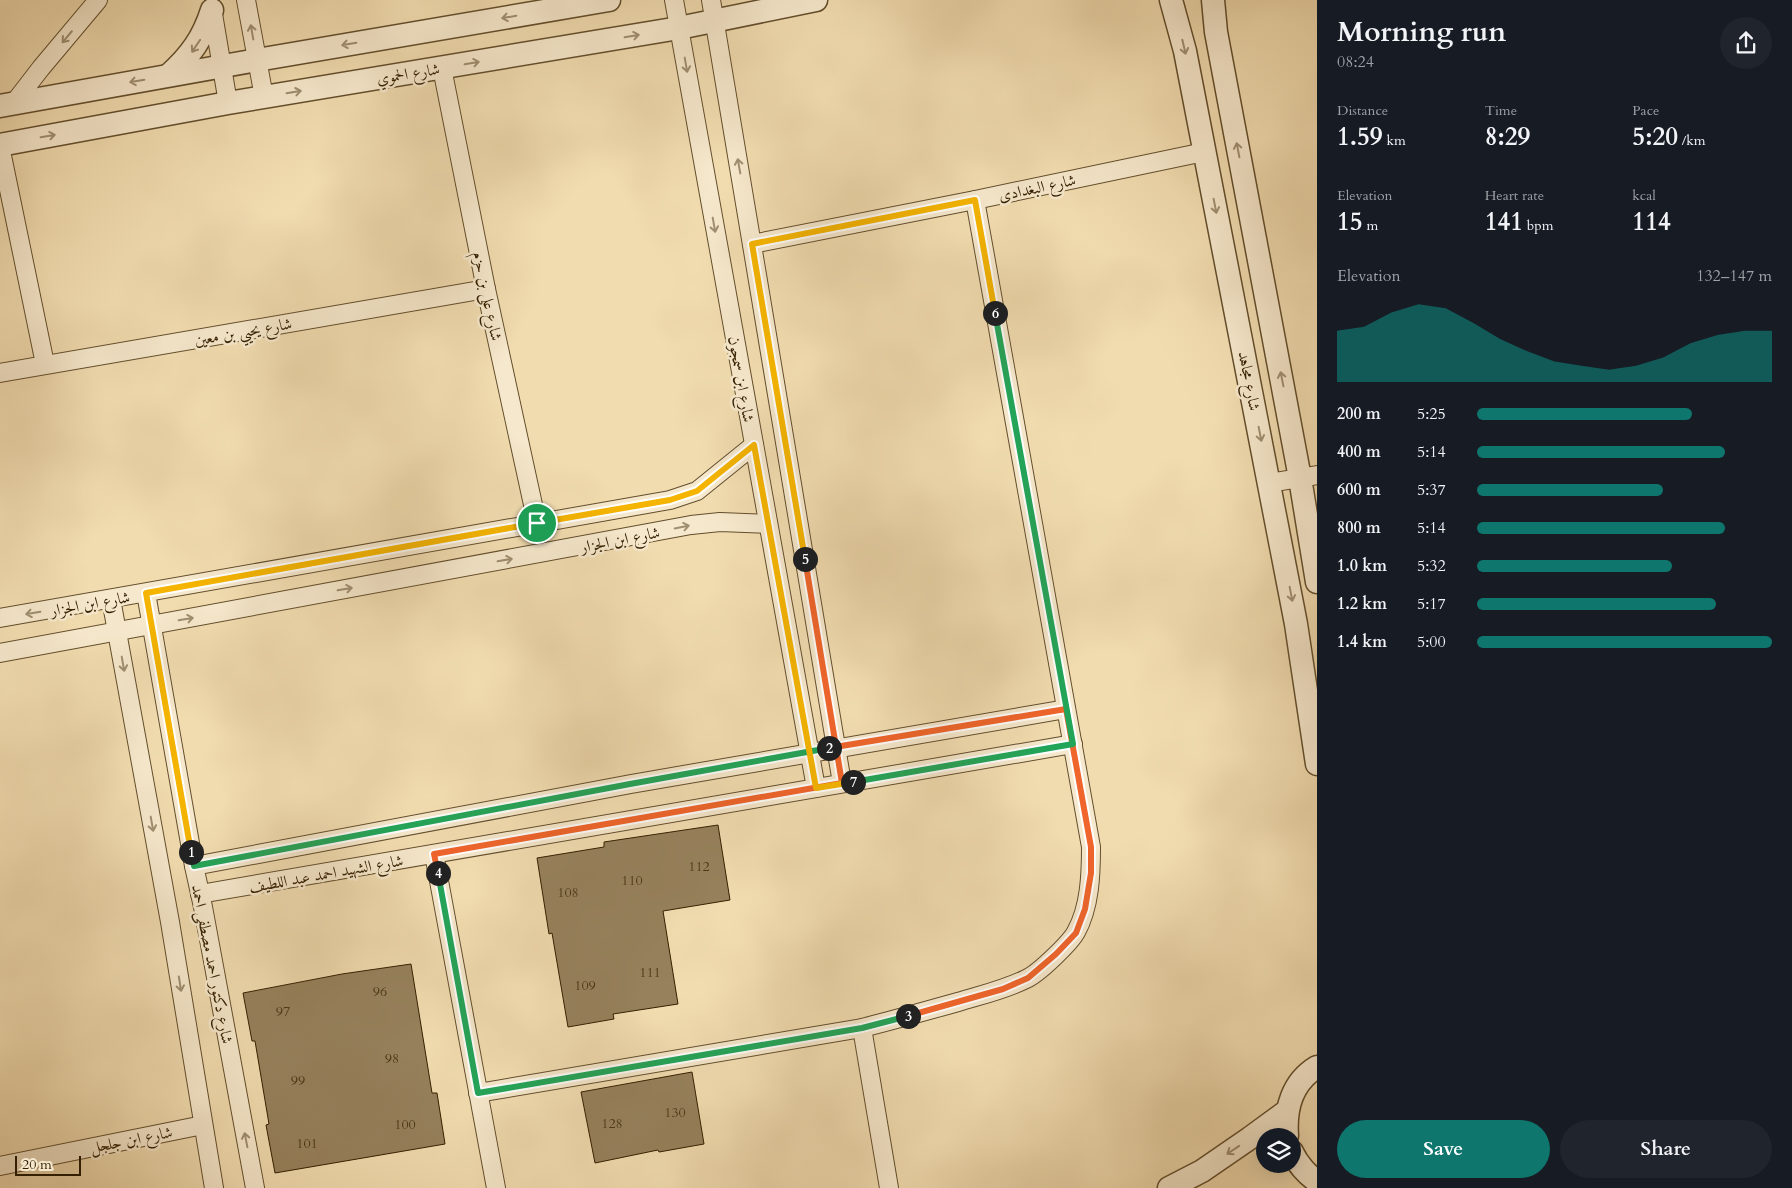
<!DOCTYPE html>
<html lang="en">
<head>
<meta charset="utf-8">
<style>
  :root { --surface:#171b24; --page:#20242c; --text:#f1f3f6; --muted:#9ea1a6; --accent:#0f766e }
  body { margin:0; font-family:Cardo,Amiri,serif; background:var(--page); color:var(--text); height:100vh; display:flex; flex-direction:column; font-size:19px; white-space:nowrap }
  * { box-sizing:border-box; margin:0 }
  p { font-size:16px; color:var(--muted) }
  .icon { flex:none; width:28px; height:28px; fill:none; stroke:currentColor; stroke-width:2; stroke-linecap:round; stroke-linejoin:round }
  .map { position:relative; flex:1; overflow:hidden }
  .details { display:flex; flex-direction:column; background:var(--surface); width:475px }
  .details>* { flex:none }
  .fabs { position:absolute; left:1256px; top:1128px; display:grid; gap:10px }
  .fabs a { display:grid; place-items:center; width:45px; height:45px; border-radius:50%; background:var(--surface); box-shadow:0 5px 20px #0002; font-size:25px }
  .scale { position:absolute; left:15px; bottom:12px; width:66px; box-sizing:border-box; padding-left:5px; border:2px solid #341f00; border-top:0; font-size:14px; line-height:18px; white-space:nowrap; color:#341f00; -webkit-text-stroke:4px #f6e8cc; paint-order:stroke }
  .pin { position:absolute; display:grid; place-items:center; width:42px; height:42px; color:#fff; margin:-21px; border:2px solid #fff; border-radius:50%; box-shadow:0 1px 5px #0007 }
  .km { position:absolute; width:25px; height:25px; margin:-12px; border-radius:50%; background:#222; color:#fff; font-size:14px; line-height:25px; text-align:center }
  .round { display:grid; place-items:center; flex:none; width:52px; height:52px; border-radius:26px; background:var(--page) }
  .summary { display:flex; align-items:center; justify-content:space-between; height:85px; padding:0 20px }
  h1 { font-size:28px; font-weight:700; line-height:38px }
  .figures { display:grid; grid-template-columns:repeat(3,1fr); gap:8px; height:85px; padding:5px 20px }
  .figures div { display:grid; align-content:center }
  .figures b { font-size:25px; font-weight:700 }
  .figures small { font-size:14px; font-weight:400 }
  .figures p { font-size:14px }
  .chart { height:140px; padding:10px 20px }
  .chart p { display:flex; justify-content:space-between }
  .chart svg { width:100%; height:90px; margin-top:5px; fill:var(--accent); opacity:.7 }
  .action { display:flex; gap:10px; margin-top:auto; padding:10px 20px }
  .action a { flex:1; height:58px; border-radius:30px; background:var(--accent); color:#fff; font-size:20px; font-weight:700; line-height:58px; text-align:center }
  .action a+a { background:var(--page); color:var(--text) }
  ul { padding:0 20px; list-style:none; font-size:16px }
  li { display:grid; grid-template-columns:80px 60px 1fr; align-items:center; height:38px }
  li i { height:12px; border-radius:6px; background:var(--accent) }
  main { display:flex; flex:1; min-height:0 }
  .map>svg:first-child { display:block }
  .building { fill:#96815c; stroke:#341f00 }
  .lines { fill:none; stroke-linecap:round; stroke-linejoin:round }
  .minor-casing { stroke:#634e2c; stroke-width:20 }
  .tertiary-casing { stroke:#634e2c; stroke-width:25 }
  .minor { stroke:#f6e8cc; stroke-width:18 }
  .tertiary { stroke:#f6e8cc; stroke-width:22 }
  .oneway { stroke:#9f8e70 }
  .split-1-casing { stroke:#fff; stroke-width:10 }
  .split-2-casing { stroke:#fff; stroke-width:10 }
  .split-3-casing { stroke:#fff; stroke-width:10 }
  .split-4-casing { stroke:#fff; stroke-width:10 }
  .split-5-casing { stroke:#fff; stroke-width:10 }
  .split-6-casing { stroke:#fff; stroke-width:10 }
  .split-7-casing { stroke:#fff; stroke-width:10 }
  .split-8-casing { stroke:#fff; stroke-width:10 }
  .split-1 { stroke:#f5b400; stroke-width:6 }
  .split-2 { stroke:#22a559; stroke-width:6 }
  .split-3 { stroke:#f0652b; stroke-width:6 }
  .split-4 { stroke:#22a559; stroke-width:6 }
  .split-5 { stroke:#f0652b; stroke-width:6 }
  .split-6 { stroke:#f5b400; stroke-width:6 }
  .split-7 { stroke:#22a559; stroke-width:6 }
  .split-8 { stroke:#f5b400; stroke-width:6 }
  .labels { text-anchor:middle; stroke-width:5; stroke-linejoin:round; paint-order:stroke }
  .number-label { font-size:14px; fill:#4c3817 }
  .street-label { font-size:16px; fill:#341f00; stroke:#f6e8cc }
</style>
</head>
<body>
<main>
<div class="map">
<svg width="1317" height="1188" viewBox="0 0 1317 1188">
  <rect width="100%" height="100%" fill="#f1dcb0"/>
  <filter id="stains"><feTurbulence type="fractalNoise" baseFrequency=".004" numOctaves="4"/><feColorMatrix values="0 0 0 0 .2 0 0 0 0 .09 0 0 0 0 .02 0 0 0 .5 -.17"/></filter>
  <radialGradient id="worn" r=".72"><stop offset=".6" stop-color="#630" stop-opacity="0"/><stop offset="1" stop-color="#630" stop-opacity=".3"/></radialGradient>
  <!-- building -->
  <g class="building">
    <polygon points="718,825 730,900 663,911 678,1004 613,1014 614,1019 568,1027 552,933 549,934 537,858 604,847 604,842"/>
    <polygon points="411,964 432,1093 437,1093 445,1144 275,1173 266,1125 269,1124 255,1041 252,1041 243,993 342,974"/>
    <polygon points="692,1072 704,1144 659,1152 658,1150 595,1163 581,1092"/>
  </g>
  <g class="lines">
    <!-- minor casing -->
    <g class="minor-casing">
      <g id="minor">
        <polyline points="246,0 264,97"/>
        <polyline points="674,0 816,788"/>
        <polyline points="711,0 842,783"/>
        <polyline points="212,8 228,103"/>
        <polyline points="442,68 486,289 537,523"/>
        <polyline points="14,103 41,68 98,0"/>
        <polyline points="0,146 45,364"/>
        <polyline points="752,244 975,200 1204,152"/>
        <polyline points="0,373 486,289"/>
        <polyline points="1270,483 1317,475"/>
        <polyline points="146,593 194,866 203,907 255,1188"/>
        <polyline points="111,599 170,922 214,1188"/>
        <polyline points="0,618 670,500 697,491 754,445"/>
        <polyline points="0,653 691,525 720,522 768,524"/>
        <polyline points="434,854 496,1188"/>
        <polyline points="194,866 631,784 1066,709"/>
        <polyline points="200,894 1073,744"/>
        <polyline points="862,1028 889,1188"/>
        <path d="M 478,1093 L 862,1028 C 894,1020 926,1011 958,1002 C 981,995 1004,990 1026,979 C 1038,974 1070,943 1076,932 C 1090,907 1091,874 1091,847 L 975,200"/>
        <polyline points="0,1166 203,1125"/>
      </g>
    </g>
    <!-- tertiary casing -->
    <g class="tertiary-casing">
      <g id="tertiary">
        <polyline points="1171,0 1185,51 1296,624 1317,764"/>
        <polyline points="1213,0 1216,32 1300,478 1317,582"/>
        <path d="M 169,75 C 191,55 203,38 212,10"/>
        <polyline points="0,106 257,60 609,0"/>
        <polyline points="0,145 228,103 679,28 816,0"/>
        <path d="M 1287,1136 C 1285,1109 1292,1082 1317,1067"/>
        <path d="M 1292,1152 C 1297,1163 1307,1175 1317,1181"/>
        <polyline points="1169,1188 1202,1171 1250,1138 1287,1111"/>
      </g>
    </g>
    <!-- minor -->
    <use href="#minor" class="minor"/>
    <!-- tertiary -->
    <use href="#tertiary" class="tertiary"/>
  </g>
  <!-- one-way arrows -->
  <defs><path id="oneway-shaft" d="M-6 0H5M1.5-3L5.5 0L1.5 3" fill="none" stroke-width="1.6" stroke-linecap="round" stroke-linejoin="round" transform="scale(1.25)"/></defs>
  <g class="oneway">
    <use href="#oneway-shaft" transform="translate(509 17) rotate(170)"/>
    <use href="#oneway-shaft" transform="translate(252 32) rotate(-100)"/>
    <use href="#oneway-shaft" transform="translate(632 36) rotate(-10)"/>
    <use href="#oneway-shaft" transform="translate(67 37) rotate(130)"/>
    <use href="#oneway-shaft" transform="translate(349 44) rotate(170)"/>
    <use href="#oneway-shaft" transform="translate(196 46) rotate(124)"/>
    <use href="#oneway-shaft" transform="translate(1184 47) rotate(77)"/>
    <use href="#oneway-shaft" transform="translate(472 63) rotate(-10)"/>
    <use href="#oneway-shaft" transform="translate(686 65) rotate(80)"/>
    <use href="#oneway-shaft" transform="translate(137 81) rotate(170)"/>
    <use href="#oneway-shaft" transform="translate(294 92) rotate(-9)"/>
    <use href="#oneway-shaft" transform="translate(48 136) rotate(-10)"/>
    <use href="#oneway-shaft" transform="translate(1238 150) rotate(-101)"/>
    <use href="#oneway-shaft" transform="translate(739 166) rotate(-100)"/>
    <use href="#oneway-shaft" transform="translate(1215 206) rotate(79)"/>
    <use href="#oneway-shaft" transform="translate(714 225) rotate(80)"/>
    <use href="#oneway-shaft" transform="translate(1282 379) rotate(-101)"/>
    <use href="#oneway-shaft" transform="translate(1260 434) rotate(79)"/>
    <use href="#oneway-shaft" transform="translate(682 527) rotate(-11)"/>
    <use href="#oneway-shaft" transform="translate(505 560) rotate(-10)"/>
    <use href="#oneway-shaft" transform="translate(345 589) rotate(-10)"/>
    <use href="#oneway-shaft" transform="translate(1291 594) rotate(79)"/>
    <use href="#oneway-shaft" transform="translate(33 613) rotate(170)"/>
    <use href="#oneway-shaft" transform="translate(186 619) rotate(-10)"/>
    <use href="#oneway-shaft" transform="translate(123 664) rotate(80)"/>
    <use href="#oneway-shaft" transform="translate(152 824) rotate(80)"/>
    <use href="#oneway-shaft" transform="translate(180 984) rotate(81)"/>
    <use href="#oneway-shaft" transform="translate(246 1140) rotate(-101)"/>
    <use href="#oneway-shaft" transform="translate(1233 1150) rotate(146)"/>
  </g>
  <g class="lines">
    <!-- split-1 casing -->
    <g class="split-1-casing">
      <polyline id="split-1" points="191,852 146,593 537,523"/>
    </g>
    <!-- split-2 casing -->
    <g class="split-2-casing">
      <polyline id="split-2" points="191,852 194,866 630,784 829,748"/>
    </g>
    <!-- split-3 casing -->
    <g class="split-3-casing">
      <polyline id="split-3" points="829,748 1066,709 1091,847 1091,873 1085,909 1076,933 1056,954 1028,978 1003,989 908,1016"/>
    </g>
    <!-- split-4 casing -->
    <g class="split-4-casing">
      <polyline id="split-4" points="438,873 478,1093 862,1028 908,1016"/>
    </g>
    <!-- split-5 casing -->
    <g class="split-5-casing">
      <polyline id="split-5" points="438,873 434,854 842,783 805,559"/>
    </g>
    <!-- split-6 casing -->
    <g class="split-6-casing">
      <polyline id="split-6" points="805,559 752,244 975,200 995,313"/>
    </g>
    <!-- split-7 casing -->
    <g class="split-7-casing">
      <polyline id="split-7" points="853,782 1073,744 995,313"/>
    </g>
    <!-- split-8 casing -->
    <g class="split-8-casing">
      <polyline id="split-8" points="537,523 670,500 697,491 754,445 816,788 853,782"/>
    </g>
    <!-- split-1 -->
    <use href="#split-1" class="split-1"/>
    <!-- split-2 -->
    <use href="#split-2" class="split-2"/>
    <!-- split-3 -->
    <use href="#split-3" class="split-3"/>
    <!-- split-4 -->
    <use href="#split-4" class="split-4"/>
    <!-- split-5 -->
    <use href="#split-5" class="split-5"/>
    <!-- split-6 -->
    <use href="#split-6" class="split-6"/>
    <!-- split-7 -->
    <use href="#split-7" class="split-7"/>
    <!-- split-8 -->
    <use href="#split-8" class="split-8"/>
  </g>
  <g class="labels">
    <!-- number labels -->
    <g class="number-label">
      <text x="699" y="871">112</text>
      <text x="632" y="885">110</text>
      <text x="568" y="897">108</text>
      <text x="650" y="977">111</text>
      <text x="585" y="990">109</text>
      <text x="380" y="996">96</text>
      <text x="283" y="1016">97</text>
      <text x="392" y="1063">98</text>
      <text x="298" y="1085">99</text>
      <text x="675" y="1117">130</text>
      <text x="612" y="1128">128</text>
      <text x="405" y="1129">100</text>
      <text x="307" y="1148">101</text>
    </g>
    <!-- street labels -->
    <g class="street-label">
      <text transform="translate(408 73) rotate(-9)" y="6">شارع الحموي</text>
      <text transform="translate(1037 187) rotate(-12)" y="6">شارع البغدادى</text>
      <text transform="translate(488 296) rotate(78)" y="6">شارع على بن حزم</text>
      <text transform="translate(243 331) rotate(-10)" y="6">شارع يحيي بن معين</text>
      <text transform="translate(742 379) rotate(80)" y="6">شارع ابن سمجون</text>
      <text transform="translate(1250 381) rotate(79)" y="6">شارع مجاهد</text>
      <text transform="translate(620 539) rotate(-11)" y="6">شارع ابن الجزار</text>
      <text transform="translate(90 603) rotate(-10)" y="6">شارع ابن الجزار</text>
      <text transform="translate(326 873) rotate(-10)" y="6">شارع الشهيد احمد عبد اللطيف</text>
      <text transform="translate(213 964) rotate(79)" y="6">شارع دكتور احمد مصطفى احمد</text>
      <text transform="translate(131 1139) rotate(-11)" y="6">شارع ابن جلجل</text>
    </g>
  </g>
  <rect width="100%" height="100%" filter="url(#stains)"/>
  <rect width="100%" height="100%" fill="url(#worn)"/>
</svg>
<div class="fabs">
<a><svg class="icon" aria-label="layers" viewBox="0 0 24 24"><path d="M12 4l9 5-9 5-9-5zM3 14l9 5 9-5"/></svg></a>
</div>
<div class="scale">20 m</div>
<div class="pin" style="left:537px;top:523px;background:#1e9e55"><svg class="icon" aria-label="arrive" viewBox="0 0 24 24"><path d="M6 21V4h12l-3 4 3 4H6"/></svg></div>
<b class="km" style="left:191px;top:852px">1</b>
<b class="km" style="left:829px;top:748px">2</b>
<b class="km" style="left:908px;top:1016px">3</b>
<b class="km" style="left:438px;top:873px">4</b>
<b class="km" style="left:805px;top:559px">5</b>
<b class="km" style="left:995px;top:313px">6</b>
<b class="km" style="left:853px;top:782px">7</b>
</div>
<section class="details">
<div class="summary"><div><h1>Morning run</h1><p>08:24</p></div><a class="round"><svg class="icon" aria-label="share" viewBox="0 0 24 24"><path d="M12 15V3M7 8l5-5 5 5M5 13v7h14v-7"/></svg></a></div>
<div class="figures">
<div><p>Distance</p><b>1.59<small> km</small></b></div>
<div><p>Time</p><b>8:29</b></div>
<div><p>Pace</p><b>5:20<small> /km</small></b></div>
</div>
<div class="figures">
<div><p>Elevation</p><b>15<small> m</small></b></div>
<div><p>Heart rate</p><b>141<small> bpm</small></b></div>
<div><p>kcal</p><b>114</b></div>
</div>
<div class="chart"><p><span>Elevation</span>132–147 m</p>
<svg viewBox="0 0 160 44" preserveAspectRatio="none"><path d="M0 44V19L10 17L20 10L30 6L40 8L50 15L60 23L70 29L80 34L90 36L100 38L110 36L120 32L130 25L140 21L150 19L160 19V44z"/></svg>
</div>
<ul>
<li><b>200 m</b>5:25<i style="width:73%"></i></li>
<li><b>400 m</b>5:14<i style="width:84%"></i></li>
<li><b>600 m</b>5:37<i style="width:63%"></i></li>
<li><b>800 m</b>5:14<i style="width:84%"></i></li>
<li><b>1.0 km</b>5:32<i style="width:66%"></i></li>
<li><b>1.2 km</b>5:17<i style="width:81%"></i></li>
<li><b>1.4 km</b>5:00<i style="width:100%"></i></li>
</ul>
<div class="action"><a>Save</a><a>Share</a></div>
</section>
</main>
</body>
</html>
